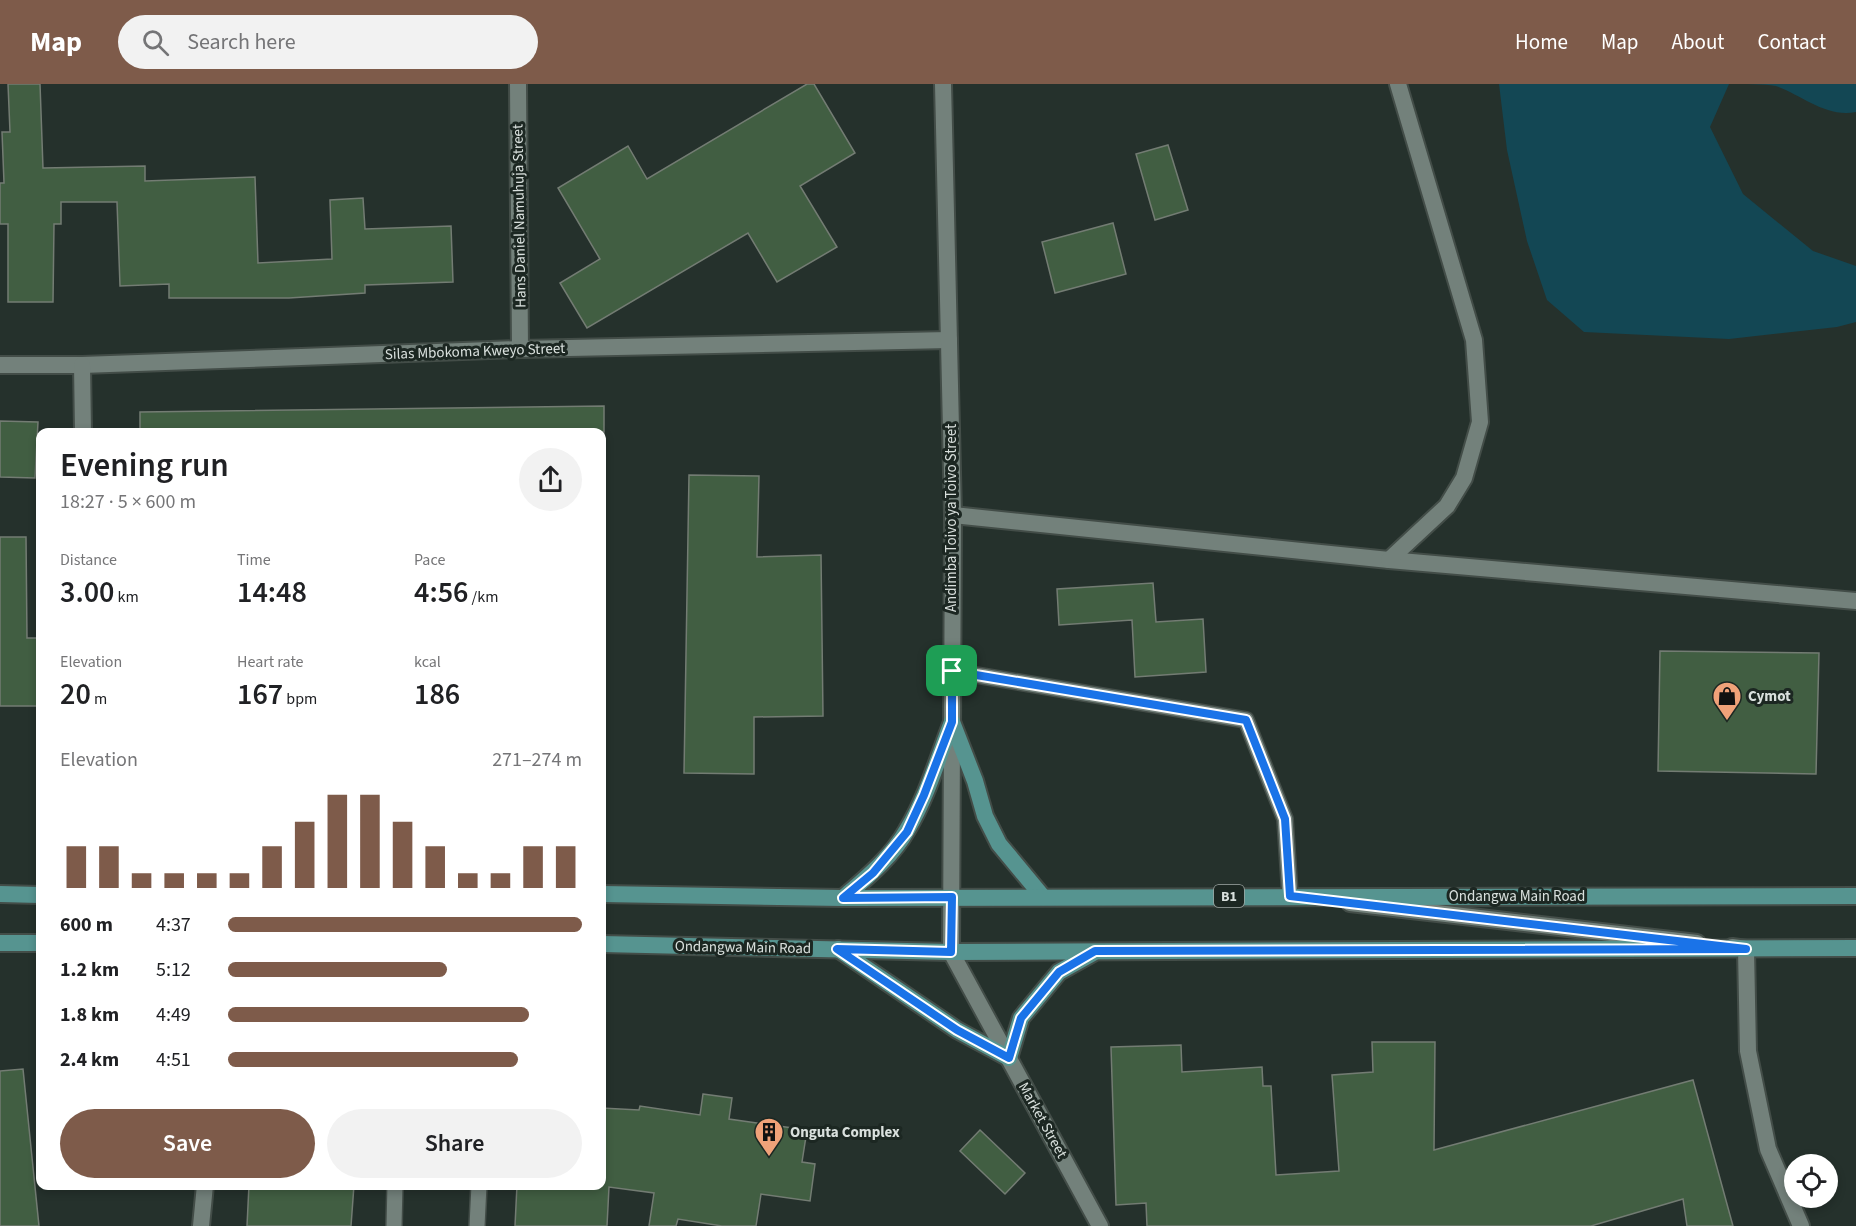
<!DOCTYPE html>
<html lang="en">
<head>
<meta charset="utf-8">
<style>
  :root { --surface:#fff; --page:#f2f2f2; --text:#202124; --muted:#757577; --accent:#7e5b4a }
  body { margin:0; font-family:"Source Sans 3",sans-serif; background:var(--page); color:var(--text); height:100vh; display:flex; flex-direction:column; font-size:22px; white-space:nowrap }
  * { box-sizing:border-box; margin:0 }
  p { font-size:20px; color:var(--muted) }
  .icon { flex:none; width:33px; height:33px; fill:none; stroke:currentColor; stroke-width:2; stroke-linecap:round; stroke-linejoin:round }
  .map { position:relative; flex:1; overflow:hidden }
  .details { position:absolute; left:36px; top:344px; width:570px; height:762px; display:flex; flex-direction:column; background:var(--surface); border-radius:12px; box-shadow:0 3px 9px #0003 }
  .details>* { flex:none }
  .tools { position:absolute; left:1784px; top:1070px; display:grid; gap:12px }
  .tools a { display:grid; place-items:center; width:54px; height:54px; border-radius:50%; background:var(--surface); box-shadow:0 3px 9px #0003; font-size:30px }
  .pin { position:absolute; display:grid; place-items:center; width:51px; height:51px; color:#fff; margin:-26px; border-radius:12px; box-shadow:0 3px 9px #0006 }
  .round { display:grid; place-items:center; flex:none; width:63px; height:63px; border-radius:32px; background:var(--page) }
  .headline { display:flex; align-items:center; justify-content:space-between; height:102px; padding:0 24px }
  h1 { font-size:33px; font-weight:600; line-height:45px }
  .metrics { display:grid; grid-template-columns:repeat(3,1fr); gap:9px; height:102px; padding:6px 24px }
  .metrics div { display:grid; align-content:center }
  .metrics b { font-size:30px; font-weight:600 }
  .metrics small { font-size:16px; font-weight:400 }
  .metrics p { font-size:16px }
  .chart { height:168px; padding:12px 24px }
  .chart p { display:flex; justify-content:space-between }
  .chart svg { width:100%; height:108px; margin-top:6px; stroke:var(--accent); stroke-width:6 }
  .cta { display:flex; gap:12px; margin-top:auto; padding:12px 24px }
  .cta a { flex:1; height:69px; border-radius:36px; background:var(--accent); color:#fff; font-size:24px; font-weight:600; line-height:69px; text-align:center }
  .cta a+a { background:var(--page); color:var(--text) }
  ul { padding:0 24px; list-style:none; font-size:20px }
  li { display:grid; grid-template-columns:96px 72px 1fr; align-items:center; height:45px }
  li i { height:15px; border-radius:8px; background:var(--accent) }
  header { display:flex; align-items:center; gap:36px; box-sizing:border-box; height:84px; padding:0 30px; background:var(--accent); color:#fff }
  header strong { font-size:28px }
  nav { display:flex; gap:33px; margin-inline-start:auto; font-size:21px }
  .search { width:420px; height:54px; background:var(--page); display:flex; align-items:center; gap:15px; box-sizing:border-box; padding:0 21px; border-radius:33px; color:var(--muted); font-size:22px }
  .map>svg:first-child { display:block }
  .water { fill:#134754 }
  .building { fill:#415e42; stroke:#737c73; stroke-width:1.5 }
  .lines { fill:none; stroke-linecap:round; stroke-linejoin:round }
  .service-casing { stroke:#434d48; stroke-width:18 }
  .minor-casing { stroke:#434d48; stroke-width:20 }
  .tertiary-casing { stroke:#434d48; stroke-width:20 }
  .primary-casing { stroke:#434d48; stroke-width:20 }
  .service { stroke:#73817b; stroke-width:15 }
  .minor { stroke:#73817b; stroke-width:16 }
  .tertiary { stroke:#73817b; stroke-width:16 }
  .primary { stroke:#569490; stroke-width:16 }
  .route-casing { stroke:#fff; stroke-width:12 }
  .route { stroke:#1a73e8; stroke-width:8 }
  .labels { text-anchor:middle; stroke-width:6; stroke-linejoin:round; paint-order:stroke }
  .shield { fill:#1c2722; stroke:#a0a8a5; stroke-width:1.5 }
  .shield-label { font-size:14px; font-weight:bold; fill:#d9e0dd }
  .street-label { font-size:15px; fill:#d9e0dd; stroke:#1c2722 }
  .poi-label { font-size:15px; font-weight:bold; fill:#d9e0dd; stroke:#1c2722; text-anchor:start }
</style>
</head>
<body>
<header>
<strong>Map</strong>
<div class="search"><svg class="icon" aria-label="search" viewBox="0 0 24 24"><circle cx="10" cy="10" r="6"/><path d="M15 15l6 6"/></svg>Search here</div>
<nav><a>Home</a><a>Map</a><a>About</a><a>Contact</a></nav>
</header>
<div class="map">
<svg width="1856" height="1142" viewBox="0 0 1856 1142">
  <rect width="100%" height="100%" fill="#25312c"/>
  <!-- water -->
  <path class="water" d="M 1499,0 L 1856,0 L 1856,28 C 1826,34 1802,11 1776,2 C 1763,0 1743,0 1729,0 L 1710,43 L 1743,110 L 1813,167 L 1856,182 L 1856,238 L 1837,243 L 1729,255 L 1584,248 L 1547,216 L 1527,157 L 1507,66 Z"/>
  <!-- building -->
  <g class="building">
    <polygon points="8,0 40,0 43,84 145,82 145,97 255,93 258,179 332,175 330,116 363,114 365,145 451,142 453,198 365,201 365,209 289,214 169,214 169,200 120,202 117,118 61,118 61,140 54,140 53,218 8,218 8,140 0,140 0,99 4,99 2,48 10,48"/>
    <polygon points="807,0 814,0 855,69 800,102 837,163 777,198 748,149 587,244 560,199 600,175 558,104 628,62 647,95"/>
    <polygon points="1168,61 1188,126 1155,136 1136,70"/>
    <polygon points="1113,139 1126,190 1055,209 1042,158"/>
    <polygon points="604,322 604,348 140,348 140,328"/>
    <polygon points="0,337 38,338 35,394 0,393"/>
    <polygon points="689,391 759,392 757,473 821,471 823,632 754,633 754,690 684,689"/>
    <polygon points="0,453 26,453 27,554 40,554 40,622 0,622"/>
    <polygon points="1153,499 1156,538 1203,535 1206,588 1135,593 1132,536 1059,541 1057,505"/>
    <polygon points="1660,567 1819,569 1816,690 1658,687"/>
    <polygon points="1372,958 1435,958 1434,1066 1693,996 1733,1142 1687,1142 1683,1115 1591,1142 1147,1142 1146,1119 1116,1121 1111,963 1181,961 1182,988 1262,983 1263,1002 1271,1002 1276,1091 1339,1087 1332,991 1373,988"/>
    <polygon points="23,985 39,1142 0,1142 0,987"/>
    <polygon points="703,1010 732,1014 729,1035 807,1046 802,1078 815,1080 810,1117 761,1110 756,1142 722,1142 678,1135 676,1142 649,1142 654,1109 609,1103 607,1142 515,1142 517,1101 602,1101 602,1024 639,1026 640,1022 700,1031"/>
    <polygon points="980,1046 1025,1089 1005,1110 960,1067"/>
    <polygon points="249,1101 354,1101 351,1142 247,1142"/>
  </g>
  <g class="lines">
    <!-- service casing -->
    <g class="service-casing">
      <g id="service">
        <polyline points="952,587 1246,636 1285,735 1290,812"/>
        <polyline points="394,1142 395,1101"/>
        <polyline points="477,1142 479,1101"/>
      </g>
    </g>
    <!-- minor casing -->
    <g class="minor-casing">
      <g id="minor">
        <polyline points="518,0 520,265"/>
        <polyline points="0,281 82,281 520,265 949,256"/>
        <polyline points="82,281 83,348"/>
        <polyline points="953,431 1389,476 1856,517"/>
        <polyline points="1389,476 1447,422 1464,394 1480,338 1474,256 1398,0"/>
        <polyline points="1350,819 1697,859"/>
        <polyline points="1732,863 1746,865 1748,967 1768,1065 1801,1142"/>
        <polyline points="951,868 1100,1142"/>
        <polyline points="201,1142 205,1101"/>
      </g>
    </g>
    <!-- tertiary casing -->
    <g class="tertiary-casing">
      <polyline id="tertiary" points="943,0 953,431 951,868"/>
    </g>
    <!-- primary casing -->
    <g class="primary-casing">
      <g id="primary">
        <polyline points="952,638 975,697 985,732 999,760 1043,813"/>
        <polyline points="0,810 40,811"/>
        <polyline points="602,810 843,814 1856,812"/>
        <path d="M 843,814 C 866,794 892,773 907,746 C 927,713 938,674 952,638"/>
        <polyline points="0,859 40,859"/>
        <polyline points="602,860 951,868 1856,864"/>
        <polyline points="838,865 957,946 1009,974 1021,934 1059,888 1093,869"/>
      </g>
    </g>
    <!-- service -->
    <use href="#service" class="service"/>
    <!-- minor -->
    <use href="#minor" class="minor"/>
    <!-- tertiary -->
    <use href="#tertiary" class="tertiary"/>
    <!-- primary -->
    <use href="#primary" class="primary"/>
  </g>
  <g class="lines">
    <!-- route casing -->
    <g class="route-casing">
      <polygon id="route" points="952,587 1246,636 1285,735 1290,812 1746,865 1095,867 1059,888 1021,934 1009,974 957,946 837,865 951,868 952,813 843,814 873,789 907,748 924,711 952,638"/>
    </g>
    <!-- route -->
    <use href="#route" class="route"/>
  </g>
  <!-- icons -->
  <defs>
    <g id="shop-pin" transform="scale(1.5)"><path d="M0 17L-7.5 6A9.5 9.5 0 1 1 7.5 6Z" fill="#f0a279" stroke="#1c2722"/><path d="M-5-2.5h2.3a2.7 3.5 0 0 1 5.4 0H5L5.5 6h-11ZM-1.5-2.5h3a1.5 2.3 0 0 0-3 0Z" fill="#111"/></g>
    <g id="building-pin" transform="scale(1.5)"><path d="M0 17L-7.5 6A9.5 9.5 0 1 1 7.5 6Z" fill="#f0a279" stroke="#1c2722"/><path d="M-4-6H4V6H1V3H-1V6H-4ZM-2.5-4.3h1.7v1.8h-1.7ZM.8-4.3h1.7v1.8H.8ZM-2.5-1h1.7V.8h-1.7ZM.8-1h1.7V.8H.8Z" fill="#111"/></g>
  </defs>
  <g fill-rule="evenodd">
    <use href="#shop-pin" x="1727" y="612"/>
    <use href="#building-pin" x="769" y="1048"/>
  </g>
  <g class="labels">
    <!-- shield labels -->
    <rect class="shield" x="1214" y="801" width="30" height="22" rx="4.5"/>
    <g class="shield-label">
      <text x="1229" y="817">B1</text>
    </g>
    <!-- street labels -->
    <g class="street-label">
      <text transform="translate(519 132) rotate(-91)" y="5">Hans Daniel Namuhuja Street</text>
      <text transform="translate(475 267) rotate(-2)" y="5">Silas Mbokoma Kweyo Street</text>
      <text transform="translate(951 434) rotate(-90)" y="5">Andimba Toivo ya Toivo Street</text>
      <text x="1517" y="817">Ondangwa Main Road</text>
      <text transform="translate(743 863) rotate(1)" y="5">Ondangwa Main Road</text>
      <text transform="translate(1043 1036) rotate(61)" y="5">Market Street</text>
    </g>
    <!-- poi labels -->
    <g class="poi-label">
      <text x="1748" y="617">Cymot</text>
      <text x="790" y="1053">Onguta Complex</text>
    </g>
  </g>
</svg>
<div class="tools">
<a><svg class="icon" aria-label="locate" viewBox="0 0 24 24"><circle cx="12" cy="12" r="6"/><path d="M12 2v4M12 18v4M2 12h4M18 12h4"/></svg></a>
</div>
<div class="pin" style="left:952px;top:587px;background:#1e9e55"><svg class="icon" aria-label="arrive" viewBox="0 0 24 24"><path d="M6 21V4h12l-3 4 3 4H6"/></svg></div>
<section class="details">
<div class="headline"><div><h1>Evening run</h1><p>18:27 · 5 × 600 m</p></div><a class="round"><svg class="icon" aria-label="share" viewBox="0 0 24 24"><path d="M12 15V3M7 8l5-5 5 5M5 13v7h14v-7"/></svg></a></div>
<div class="metrics">
<div><p>Distance</p><b>3.00<small> km</small></b></div>
<div><p>Time</p><b>14:48</b></div>
<div><p>Pace</p><b>4:56<small> /km</small></b></div>
</div>
<div class="metrics">
<div><p>Elevation</p><b>20<small> m</small></b></div>
<div><p>Heart rate</p><b>167<small> bpm</small></b></div>
<div><p>kcal</p><b>186</b></div>
</div>
<div class="chart"><p><span>Elevation</span>271–274 m</p>
<svg viewBox="0 0 160 44" preserveAspectRatio="none"><path d="M5 44V27M15 44V27M25 44V38M35 44V38M45 44V38M55 44V38M65 44V27M75 44V17M85 44V6M95 44V6M105 44V17M115 44V27M125 44V38M135 44V38M145 44V27M155 44V27"/></svg>
</div>
<ul>
<li><b>600 m</b>4:37<i style="width:100%"></i></li>
<li><b>1.2 km</b>5:12<i style="width:62%"></i></li>
<li><b>1.8 km</b>4:49<i style="width:85%"></i></li>
<li><b>2.4 km</b>4:51<i style="width:82%"></i></li>
</ul>
<div class="cta"><a>Save</a><a>Share</a></div>
</section>
</div>
</body>
</html>
